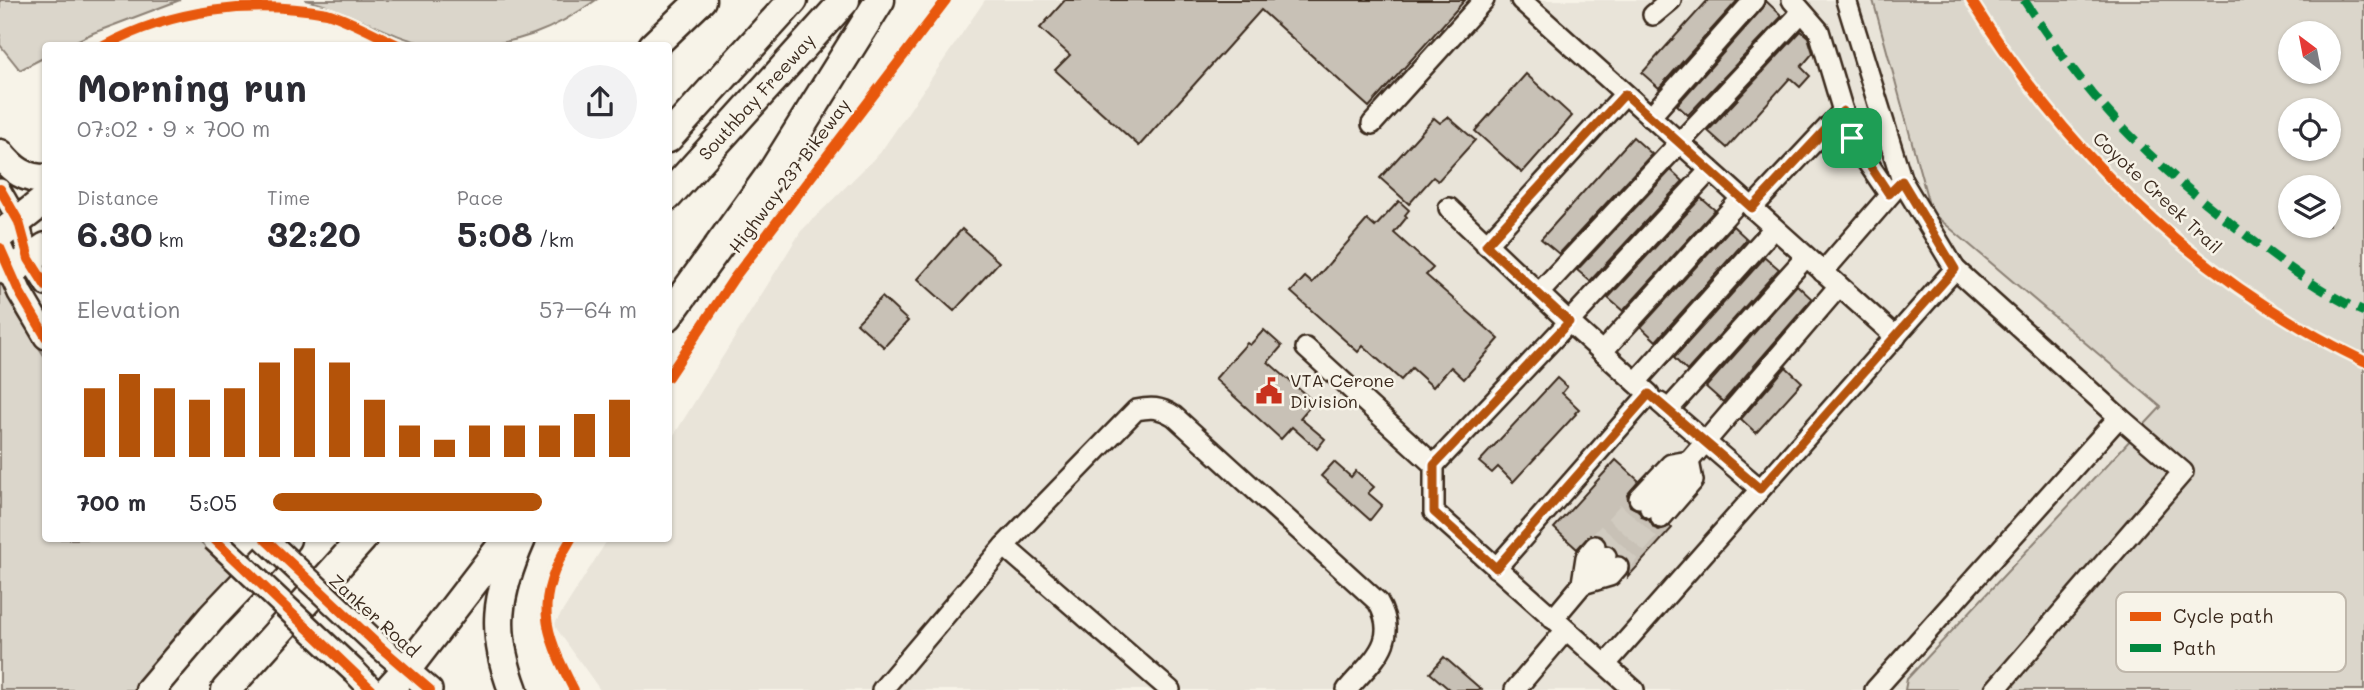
<!DOCTYPE html>
<html lang="en">
<head>
<meta charset="utf-8">
<style>
  :root { --surface:#fff; --page:#f2f2f3; --text:#2b2b33; --muted:#7c7c81; --accent:#b45309 }
  body { margin:0; font-family:Mali,sans-serif; background:var(--page); color:var(--text); height:100vh; display:flex; flex-direction:column; font-size:26px; white-space:nowrap }
  * { box-sizing:border-box; margin:0 }
  p { font-size:23px; color:var(--muted) }
  .icon { flex:none; width:38px; height:38px; fill:none; stroke:currentColor; stroke-width:2; stroke-linecap:round; stroke-linejoin:round }
  .map { position:relative; flex:1; overflow:hidden }
  .drawer { position:absolute; left:42px; top:42px; width:630px; height:500px; display:flex; flex-direction:column; background:var(--surface); border-radius:7px; box-shadow:0 2px 5px #0004 }
  .drawer>* { flex:none }
  .needle { width:46px; rotate:328deg }
  .fabs { position:absolute; left:2278px; top:21px; display:grid; gap:14px }
  .fabs a { display:grid; place-items:center; width:63px; height:63px; border-radius:50%; background:var(--surface); box-shadow:0 2px 5px #0004; font-size:35px }
  .pin { position:absolute; display:grid; place-items:center; width:60px; height:60px; color:#fff; margin:-30px; border-radius:14px; box-shadow:0 4px 10px #0006 }
  .round { display:grid; place-items:center; flex:none; width:74px; height:74px; border-radius:37px; background:var(--page) }
  .head { display:flex; align-items:center; justify-content:space-between; height:119px; padding:0 35px }
  h1 { font-size:38px; font-weight:700; line-height:52px }
  .stats { display:grid; grid-template-columns:repeat(3,1fr); gap:10px; height:119px; padding:7px 35px }
  .stats div { display:grid; align-content:center }
  .stats b { font-size:35px; font-weight:700 }
  .stats small { font-size:19px; font-weight:400 }
  .stats p { font-size:19px }
  .chart { height:196px; padding:14px 35px }
  .chart p { display:flex; justify-content:space-between }
  .chart svg { width:100%; height:126px; margin-top:7px; stroke:var(--accent); stroke-width:6 }
  ul { padding:0 35px; list-style:none; font-size:23px }
  li { display:grid; grid-template-columns:112px 84px 1fr; align-items:center; height:52px }
  li i { height:18px; border-radius:9px; background:var(--accent) }
  .map>svg:first-child { display:block }
  .built { fill:#e9e4d9 }
  .green { fill:#dbd6cb; stroke:#8b8074; stroke-width:2; fill-rule:evenodd }
  .building { fill:#c8c1b6; stroke:#3b2a1e; stroke-width:2 }
  .lines { fill:none; stroke-linecap:round; stroke-linejoin:round }
  .minor-tunnel { stroke:#d1cbc0; stroke-width:19; stroke-dasharray:19 10; stroke-linecap:butt }
  .minor-casing { stroke:#3b2a1e; stroke-width:24 }
  .major-casing { stroke:#3b2a1e; stroke-width:28 }
  .highway-casing { stroke:#3b2a1e; stroke-width:33 }
  .minor { stroke:#f7f3e8; stroke-width:19 }
  .major { stroke:#f7f3e8; stroke-width:23 }
  .highway { stroke:#f7f3e8; stroke-width:28 }
  .major-bridge-casing { stroke:#3b2a1e; stroke-width:28; stroke-linecap:butt }
  .major-bridge { stroke:#f7f3e8; stroke-width:23 }
  .quiet { stroke:#00873e; stroke-width:9; stroke-dasharray:18 9; stroke-linecap:butt }
  .cycleway-casing { stroke:#f7f3e8; stroke-width:15 }
  .cycleway { stroke:#e8590c; stroke-width:10 }
  .route-casing { stroke:#fff; stroke-width:14 }
  .route { stroke:#b45309; stroke-width:9 }
  .labels { text-anchor:middle; stroke-width:5; stroke-linejoin:round; paint-order:stroke }
  .street-label { font-size:18px; fill:#3b2a1e; stroke:#f7f3e8 }
  .poi-label { font-size:18px; fill:#3b2a1e; stroke:#f7f3e8; text-anchor:start }
  .key { fill:#f7f3e8; stroke:#bfb7ab; stroke-width:2 }
  .key-label { font-size:19px; fill:#3b2a1e }
</style>
</head>
<body>
<div class="map">
<svg width="2364" height="690" viewBox="0 0 2364 690">
  <rect width="100%" height="100%" fill="#f7f3e8"/>
  <filter id="ink" filterUnits="userSpaceOnUse"><feTurbulence type="fractalNoise" baseFrequency=".0143" numOctaves="2"/><feDisplacementMap in="SourceGraphic" scale="14" xChannelSelector="R" yChannelSelector="G"/><feConvolveMatrix kernelMatrix="1 2 1 2 8 2 1 2 1" color-interpolation-filters="sRGB"/></filter>
  <g filter="url(#ink)">
    <!-- built -->
    <polygon class="built" points="985,0 1873,0 1916,163 2213,399 2075,690 600,690 554,625 608,539 668,539 669,443 801,231 880,153"/>
    <!-- green -->
    <g class="green">
      <polygon points="0,0 180,0 93,33 68,45 46,46 45,57 20,70 0,45"/>
      <path d="M 305,0 L 596,0 C 554,30 515,46 463,46 C 452,46 441,47 431,45 C 387,37 349,9 305,0 Z"/>
      <path d="M 1873,0 L 2364,0 L 2364,690 L 1905,690 L 1907,679 L 2161,407 L 1931,212 ZM 2291,33 L 2329,33 L 2329,72 L 2291,72 ZM 2291,110 L 2329,110 L 2329,149 L 2291,149 ZM 2291,187 L 2329,187 L 2329,226 L 2291,226 Z"/>
      <polygon points="0,280 19,317 45,357 46,539 198,539 242,583 145,690 0,690"/>
    </g>
    <!-- building -->
    <g class="building">
      <polygon points="1065,0 1465,0 1369,107 1261,10 1139,146 1055,70 1070,55 1040,28"/>
      <polygon points="1708,0 1738,0 1659,88 1642,73"/>
      <polygon points="1766,1 1782,16 1688,115 1677,105 1763,8"/>
      <polygon points="1801,31 1808,37 1813,53 1801,67 1810,76 1800,87 1790,78 1727,148 1708,131"/>
      <polygon points="1526,74 1572,116 1522,173 1475,131"/>
      <polygon points="1448,117 1475,140 1438,181 1433,177 1409,204 1380,178 1434,118 1440,123"/>
      <polygon points="1633,137 1652,154 1559,254 1541,239"/>
      <polygon points="1671,170 1683,181 1590,281 1577,270"/>
      <polygon points="1701,198 1715,210 1623,311 1608,298"/>
      <polygon points="1399,201 1409,210 1405,215 1407,217 1394,233 1433,268 1426,275 1499,339 1464,379 1451,367 1433,387 1412,368 1401,380 1363,346 1358,352 1291,292 1305,277 1312,283 1367,220 1375,227"/>
      <polygon points="1733,226 1747,239 1656,341 1641,327"/>
      <polygon points="962,229 999,262 954,311 918,279"/>
      <polygon points="1765,257 1779,269 1687,371 1674,358"/>
      <polygon points="1797,285 1812,299 1723,402 1706,387"/>
      <polygon points="882,297 908,321 884,347 857,323"/>
      <polygon points="1264,330 1282,346 1268,362 1314,402 1300,418 1325,439 1317,449 1292,427 1281,439 1215,379 1247,343 1250,345"/>
      <polygon points="1786,367 1802,382 1756,433 1741,419"/>
      <polygon points="1557,378 1567,387 1562,393 1579,409 1575,413 1576,414 1513,482 1498,467 1492,473 1479,462"/>
      <polygon points="1616,460 1639,481 1627,495 1630,506 1638,510 1642,517 1649,520 1654,528 1659,530 1670,526 1672,528 1628,577 1629,563 1626,557 1618,555 1614,547 1607,544 1602,536 1590,535 1577,549 1554,528"/>
      <polygon points="1334,462 1351,477 1356,471 1374,487 1368,493 1382,505 1370,520 1321,476"/>
      <polygon points="1444,657 1482,690 1450,690 1430,673"/>
    </g>
    <g class="lines">
      <!-- minor-tunnel -->
      <g class="minor-tunnel">
        <polyline points="1595,546 1639,498"/>
        <polyline points="1606,556 1650,508"/>
        <polyline points="1618,567 1661,518"/>
      </g>
      <!-- minor casing -->
      <g class="minor-casing">
        <g id="minor">
          <polyline points="1521,0 1896,337"/>
          <polyline points="1792,0 1819,31 1851,138 1889,194"/>
          <polyline points="1653,15 1671,0"/>
          <polyline points="1650,117 1754,0"/>
          <polyline points="1372,124 1484,0"/>
          <polyline points="1902,181 1955,269"/>
          <polyline points="0,189 19,222 29,259 46,286"/>
          <polyline points="1752,208 1843,111"/>
          <polyline points="1486,245 1625,94"/>
          <polyline points="1823,272 1902,181 1846,0"/>
          <polyline points="1539,293 1802,12"/>
          <polyline points="1306,348 1434,465 1434,512 1634,690"/>
          <polyline points="1602,352 1741,199"/>
          <polyline points="1636,382 1774,228"/>
          <polyline points="1660,403 1760,489"/>
          <polyline points="1668,410 1806,257"/>
          <polyline points="1434,465 1569,322 1449,208"/>
          <polyline points="1639,498 1671,464 1689,461 1839,286"/>
          <polyline points="1650,508 1677,475"/>
          <polyline points="1661,518 1693,481 1689,461"/>
          <polyline points="1004,546 1170,690"/>
          <polyline points="1496,568 1649,394 1569,322 1710,170"/>
          <polyline points="1582,583 1586,557 1595,546"/>
          <polyline points="1583,584 1610,576 1618,567"/>
          <polyline points="1553,619 1606,556"/>
          <polyline points="1606,664 1955,269 2119,417 1875,690"/>
          <path d="M 882,690 L 1004,546 L 1136,410 C 1151,407 1160,407 1174,416 L 1378,602 C 1401,642 1371,661 1347,690"/>
          <polyline points="1515,690 1566,630"/>
          <polyline points="1995,690 2183,472 2119,417"/>
        </g>
      </g>
      <!-- major casing -->
      <g class="major-casing">
        <g id="major">
          <polyline points="0,248 20,293 46,337"/>
          <polyline points="379,646 430,690"/>
          <polyline points="355,672 372,690"/>
        </g>
      </g>
      <!-- highway casing -->
      <g class="highway-casing">
        <g id="highway">
          <polyline points="653,46 701,0"/>
          <polyline points="668,138 793,0"/>
          <path d="M 0,154 C 13,170 25,179 46,179"/>
          <path id="s1" d="M 668,196 L 845,0"/>
          <polyline points="0,235 46,199"/>
          <polyline points="10,272 46,247"/>
          <polyline points="668,316 773,171 880,0"/>
          <polyline points="150,690 212,617 286,539"/>
          <polyline points="226,690 362,539"/>
          <polyline points="388,690 406,670 507,539"/>
          <path d="M 513,690 C 491,631 496,596 521,539"/>
        </g>
      </g>
      <!-- minor -->
      <use href="#minor" class="minor"/>
      <!-- major -->
      <use href="#major" class="major"/>
      <!-- highway -->
      <use href="#highway" class="highway"/>
      <!-- major-bridge casing -->
      <g class="major-bridge-casing">
        <g id="major-bridge">
          <polyline points="214,539 355,672"/>
          <polyline points="265,539 379,646"/>
        </g>
      </g>
      <!-- major-bridge -->
      <use href="#major-bridge" class="major-bridge"/>
      <!-- quiet -->
      <path class="quiet" d="M 2024,0 C 2058,52 2096,103 2141,146 C 2174,179 2211,208 2247,236 C 2284,264 2321,293 2364,312"/>
      <!-- cycleway casing -->
      <g class="cycleway-casing">
        <g id="cycleway">
          <path d="M 1971,0 C 2068,155 2198,281 2364,361"/>
          <path d="M 104,46 C 172,9 251,0 327,13 C 352,21 376,35 400,46"/>
          <polyline points="0,189 19,222 29,259 46,286"/>
          <polyline points="0,248 20,293 46,337"/>
          <polyline points="668,377 734,278 946,0"/>
          <polyline points="214,539 372,690"/>
          <polyline points="265,539 379,646 430,690"/>
          <path d="M 571,539 C 534,601 542,628 574,690"/>
        </g>
      </g>
      <!-- cycleway -->
      <use href="#cycleway" class="cycleway"/>
    </g>
  </g>
  <g class="lines" filter="url(#ink)">
    <!-- route casing -->
    <g class="route-casing">
      <polygon id="route" points="1625,94 1752,208 1843,111 1852,138 1889,194 1902,181 1955,269 1760,489 1649,394 1496,568 1434,512 1434,465 1569,322 1486,245"/>
    </g>
    <!-- route -->
    <use href="#route" class="route"/>
  </g>
  <!-- icons -->
  <defs>
    <g id="civic-bare" transform="scale(2.1)"><path d="M-.6-6.5H3V-4.5H.6V-3L4-1V1h2V6H-6V1h2V-1L-.6-3ZM-1.2 2.5V6h2.4V2.5Z" fill="#c8321e" stroke="#f7f3e8" stroke-width="2.5" paint-order="stroke"/></g>
  </defs>
  <g fill-rule="evenodd">
    <use href="#civic-bare" x="1269" y="391"/>
  </g>
  <g class="labels">
    <!-- street labels -->
    <g class="street-label">
      <text dy="6" stroke="none"><textPath href="#s1" startOffset="133">Southbay Freeway</textPath></text>
      <text transform="translate(790 176) rotate(-53)" y="6">Highway 237 Bikeway</text>
      <text transform="translate(2157 193) rotate(43)" y="6">Coyote Creek Trail</text>
      <text transform="translate(374 616) rotate(42)" y="6">Zanker Road</text>
    </g>
    <!-- poi labels -->
    <g class="poi-label">
      <text x="1290" y="387">VTA Cerone<tspan x="1290" dy="21">Division</tspan></text>
    </g>
  </g>
  <!-- legend -->
  <rect x="2116" y="592" width="230" height="80" rx="10" class="key"/>
  <rect x="2130" y="612" width="31" height="9" fill="#e8590c"/>
  <rect x="2130" y="644" width="31" height="8" fill="#00873e"/>
  <g class="key-label">
    <text x="2173" y="623">Cycle path</text>
    <text x="2173" y="655">Path</text>
  </g>
</svg>
<div class="fabs">
<a><svg class="needle" viewBox="-14 -14 28 28"><path d="M0-13l5 13h-10z" fill="#e53935"/><path d="M0 13l5-13h-10z" fill="#7c7c81"/></svg></a>
<a><svg class="icon" aria-label="locate" viewBox="0 0 24 24"><circle cx="12" cy="12" r="6"/><path d="M12 2v4M12 18v4M2 12h4M18 12h4"/></svg></a>
<a><svg class="icon" aria-label="layers" viewBox="0 0 24 24"><path d="M12 4l9 5-9 5-9-5zM3 14l9 5 9-5"/></svg></a>
</div>
<div class="pin" style="left:1852px;top:138px;background:#1e9e55"><svg class="icon" aria-label="arrive" viewBox="0 0 24 24"><path d="M6 21V4h12l-3 4 3 4H6"/></svg></div>
<section class="drawer">
<div class="head"><div><h1>Morning run</h1><p>07:02 · 9 × 700 m</p></div><a class="round"><svg class="icon" aria-label="share" viewBox="0 0 24 24"><path d="M12 15V3M7 8l5-5 5 5M5 13v7h14v-7"/></svg></a></div>
<div class="stats">
<div><p>Distance</p><b>6.30<small> km</small></b></div>
<div><p>Time</p><b>32:20</b></div>
<div><p>Pace</p><b>5:08<small> /km</small></b></div>
</div>
<div class="chart"><p><span>Elevation</span>57–64 m</p>
<svg viewBox="0 0 160 44" preserveAspectRatio="none"><path d="M5 44V20M15 44V15M25 44V20M35 44V24M45 44V20M55 44V11M65 44V6M75 44V11M85 44V24M95 44V33M105 44V38M115 44V33M125 44V33M135 44V33M145 44V29M155 44V24"/></svg>
</div>
<ul>
<li><b>700 m</b>5:05<i style="width:74%"></i></li>
</ul>
</section>
</div>
</body>
</html>
